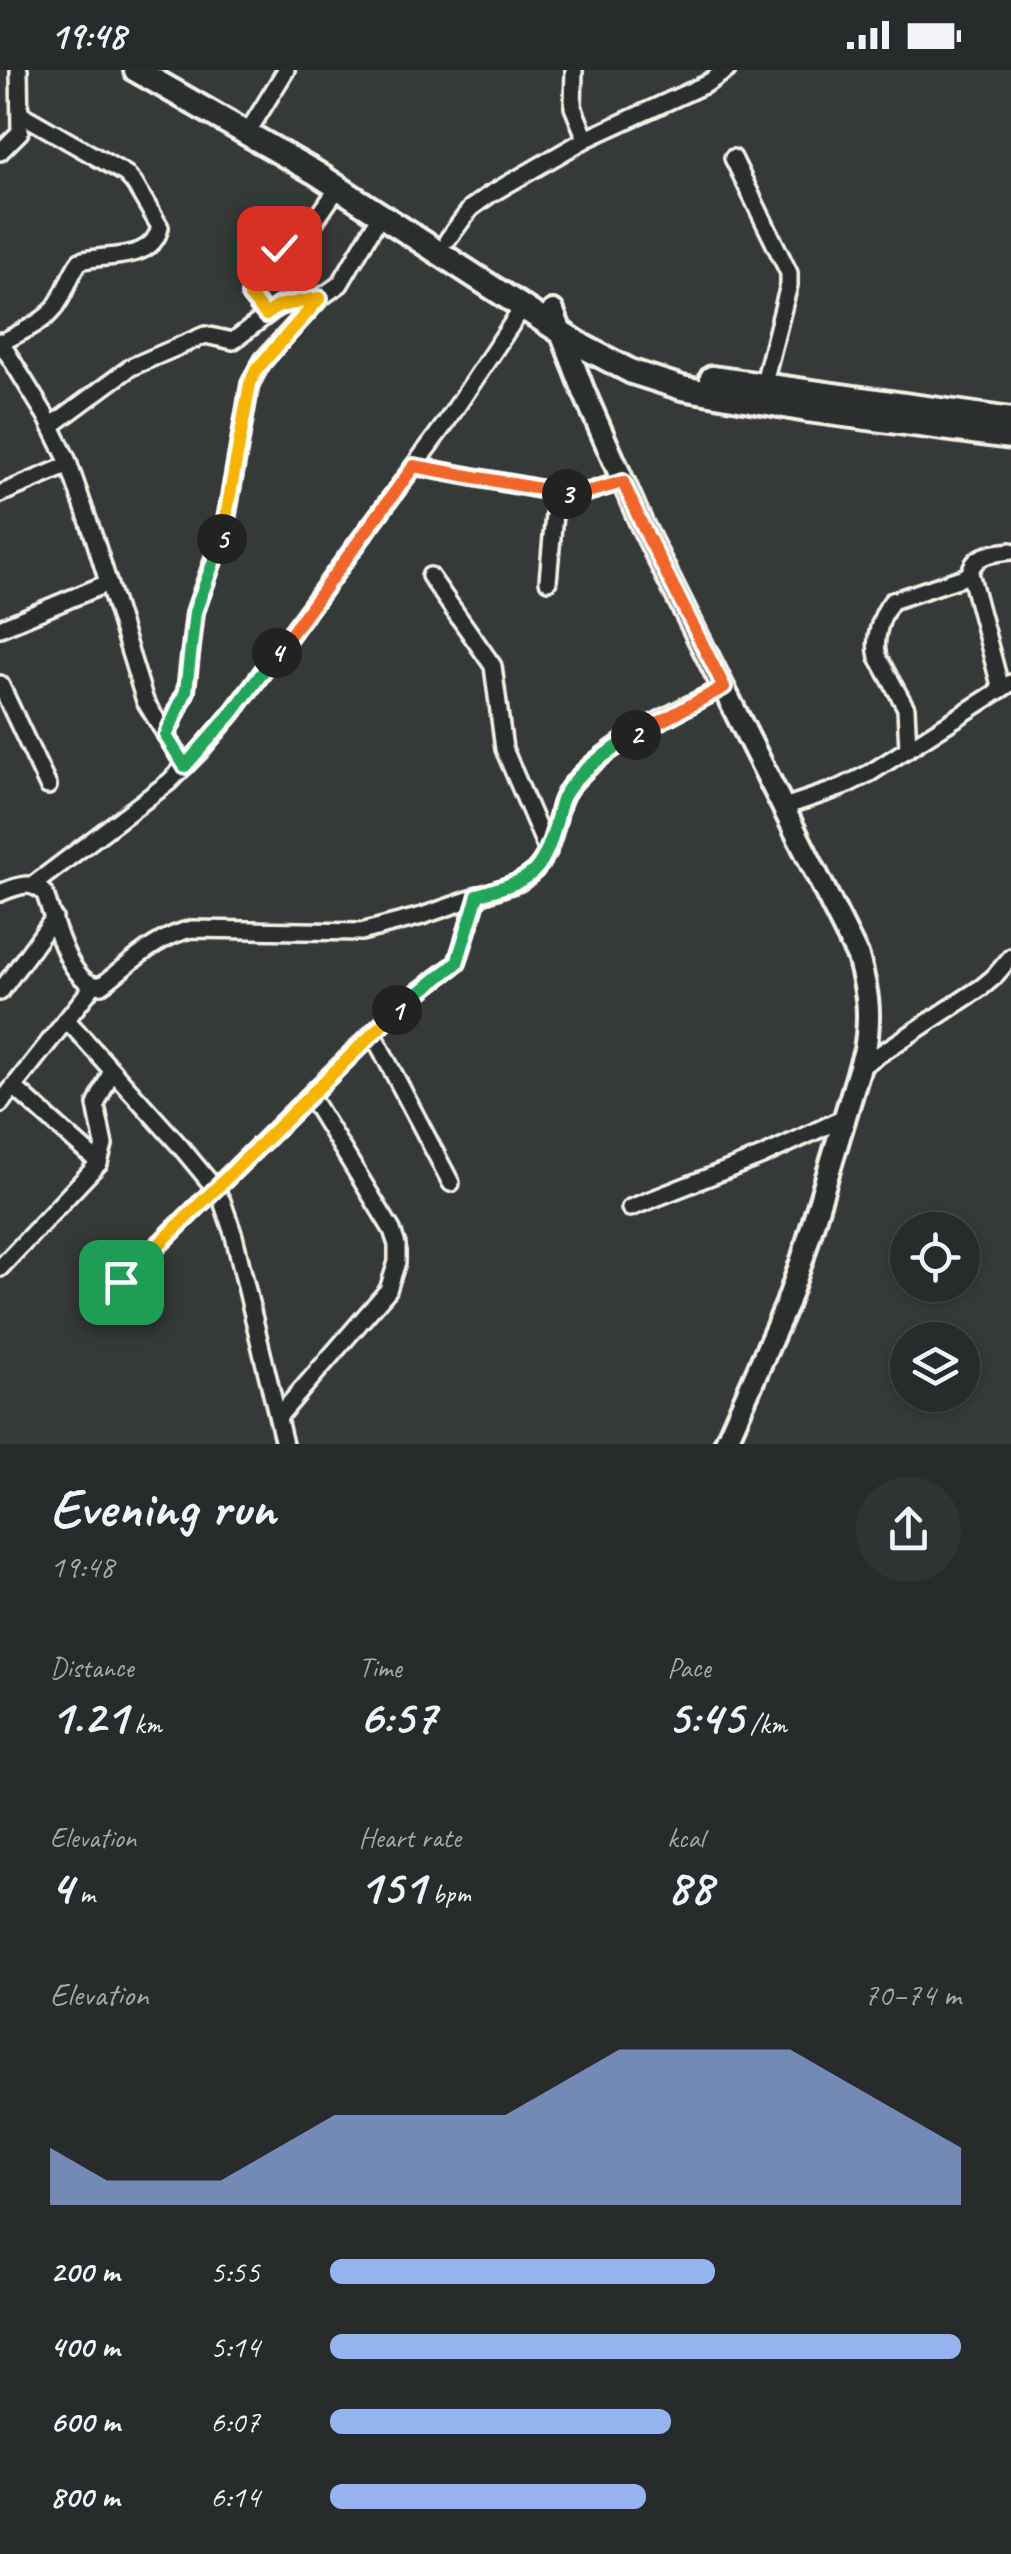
<!DOCTYPE html>
<html lang="en">
<head>
<meta charset="utf-8">
<style>
  :root { --surface:#282b2b; --page:#303333; --text:#f1f3f6; --muted:#a5a7a9; --line:#444747; --accent:#95b2f1 }
  body { margin:0; font-family:Caveat,sans-serif; background:var(--page); color:var(--text); height:100vh; display:flex; flex-direction:column; font-size:38px; white-space:nowrap }
  * { box-sizing:border-box; margin:0 }
  p { font-size:32px; color:var(--muted) }
  .icon { flex:none; width:55px; height:55px; fill:none; stroke:currentColor; stroke-width:2; stroke-linecap:round; stroke-linejoin:round }
  .map { position:relative; height:1374px; overflow:hidden }
  .panel { display:flex; flex-direction:column; background:var(--surface); flex:1 }
  .panel>* { flex:none }
  .buttons { position:absolute; left:890px; top:1142px; display:grid; gap:20px }
  .buttons a { display:grid; place-items:center; width:90px; height:90px; border-radius:50%; background:var(--surface); box-shadow:0 2px 8px #0004,0 0 0 2px var(--line); font-size:50px }
  .pin { position:absolute; display:grid; place-items:center; width:85px; height:85px; color:#fff; margin:-42px; border-radius:20px; box-shadow:0 5px 15px #0006 }
  .km { position:absolute; width:50px; height:50px; margin:-25px; border-radius:50%; background:#222; color:#fff; font-size:28px; line-height:50px; text-align:center }
  .round { display:grid; place-items:center; flex:none; width:105px; height:105px; border-radius:52px; background:var(--page) }
  .overview { display:flex; align-items:center; justify-content:space-between; height:170px; padding:0 50px }
  h1 { font-size:55px; font-weight:700; line-height:75px }
  .metrics { display:grid; grid-template-columns:repeat(3,1fr); gap:15px; height:170px; padding:10px 50px }
  .metrics div { display:grid; align-content:center }
  .metrics b { font-size:50px; font-weight:700 }
  .metrics small { font-size:28px; font-weight:400 }
  .metrics p { font-size:28px }
  .chart { height:280px; padding:20px 50px }
  .chart p { display:flex; justify-content:space-between }
  .chart svg { width:100%; height:180px; margin-top:10px; fill:var(--accent); opacity:.7 }
  ul { padding:0 50px; list-style:none; font-size:32px }
  li { display:grid; grid-template-columns:160px 120px 1fr; align-items:center; height:75px }
  li i { height:25px; border-radius:12px; background:var(--accent) }
  .status { display:flex; justify-content:space-between; align-items:center; height:70px; padding:0 50px; background:var(--surface); direction:ltr }
  .status svg { height:28px; fill:currentColor }
  .map>svg:first-child { display:block }
  .lines { fill:none; stroke-linecap:round; stroke-linejoin:round }
  .minor-casing { stroke:#f4f1e8; stroke-width:22 }
  .major-casing { stroke:#f4f1e8; stroke-width:28 }
  .highway-casing { stroke:#f4f1e8; stroke-width:30 }
  .minor { stroke:#2a2d2e; stroke-width:15 }
  .major { stroke:#2a2d2e; stroke-width:20 }
  .highway { stroke:#2a2d2e; stroke-width:22 }
  .split-1-casing { stroke:#fff; stroke-width:20 }
  .split-2-casing { stroke:#fff; stroke-width:20 }
  .split-3-casing { stroke:#fff; stroke-width:20 }
  .split-4-casing { stroke:#fff; stroke-width:20 }
  .split-5-casing { stroke:#fff; stroke-width:20 }
  .split-6-casing { stroke:#fff; stroke-width:20 }
  .split-1 { stroke:#f5b400; stroke-width:12 }
  .split-2 { stroke:#22a559; stroke-width:12 }
  .split-3 { stroke:#f0652b; stroke-width:12 }
  .split-4 { stroke:#f0652b; stroke-width:12 }
  .split-5 { stroke:#22a559; stroke-width:12 }
  .split-6 { stroke:#f5b400; stroke-width:12 }
</style>
</head>
<body>
<div class="status"><b>19:48</b><svg viewBox="0 0 49 12"><path d="M0 12V9h3v3zM5 12V6h3v6zM10 12V3h3v9zM15 12V0h3v12zM26 1h20v11H26zM47 4h2v5h-2z"/></svg></div>
<div class="map">
<svg width="1011" height="1374" viewBox="0 0 1011 1374">
  <rect width="100%" height="100%" fill="#363939"/>
  <filter id="ink" filterUnits="userSpaceOnUse"><feTurbulence type="fractalNoise" baseFrequency=".01" numOctaves="2"/><feDisplacementMap in="SourceGraphic" scale="20" xChannelSelector="R" yChannelSelector="G"/><feConvolveMatrix kernelMatrix="1 2 1 2 8 2 1 2 1" color-interpolation-filters="sRGB"/></filter>
  <g filter="url(#ink)">
    <g class="lines">
      <!-- minor casing -->
      <g class="minor-casing">
        <g id="minor">
          <polyline points="574,0 573,37 586,69"/>
          <polyline points="254,52 286,0"/>
          <polyline points="0,82 20,62 19,0"/>
          <polyline points="733,88 789,203 789,215 763,316"/>
          <polyline points="448,169 471,138 489,125 586,69 706,14 727,0"/>
          <polyline points="266,245 250,225 251,215 275,182 306,164 338,118"/>
          <polyline points="0,271 46,346 67,389 94,467 145,631 185,696"/>
          <path d="M 1,273 C 16,264 39,255 51,242 C 65,228 68,206 80,191 C 107,183 152,193 160,157 L 134,113 L 126,104 L 21,44"/>
          <polyline points="51,356 131,297 205,265 233,271 279,236 320,228 340,214 381,144"/>
          <polyline points="414,396 566,424 588,422 623,411"/>
          <polyline points="0,424 69,395"/>
          <polyline points="430,506 493,596 504,679 548,782"/>
          <polyline points="548,511 556,422"/>
          <polyline points="0,558 108,513"/>
          <polyline points="0,614 48,716"/>
          <path d="M 1001,619 L 970,503 C 974,484 994,483 1011,481"/>
          <polyline points="166,666 186,621 195,542 225,456 250,314 263,290 320,228"/>
          <path d="M 908,679 L 906,638 L 878,587 C 873,569 881,545 892,531 L 970,505"/>
          <polyline points="784,737 840,718 870,703 1011,613"/>
          <polyline points="33,815 169,712 199,682 233,642 445,354 523,237"/>
          <path d="M 0,823 C 17,816 31,809 45,824 C 54,849 70,920 102,915 C 130,894 157,866 192,859 L 361,862 L 422,846 L 520,812 C 546,796 551,775 558,747 C 560,736 562,728 569,718 C 605,673 673,643 724,617"/>
          <polyline points="0,922 54,848"/>
          <polyline points="66,949 180,1076 213,1116 222,1131 234,1166 284,1374"/>
          <polyline points="373,964 451,1113"/>
          <polyline points="860,997 982,917 994,907 1011,887"/>
          <polyline points="14,1017 99,1093"/>
          <polyline points="0,1034 93,916"/>
          <polyline points="630,1138 762,1086 846,1047"/>
          <polyline points="0,1198 99,1093 104,1075 96,1035 112,1000"/>
          <polyline points="121,1212 402,934 457,893 478,825"/>
          <polyline points="278,1347 388,1220 397,1192 397,1175 392,1160 310,1026"/>
        </g>
      </g>
      <!-- major casing -->
      <g class="major-casing">
        <path id="major" d="M 553,241 L 584,322 L 642,455 L 858,887 C 868,922 871,944 865,980 L 802,1190 L 786,1236 L 725,1374"/>
      </g>
      <!-- highway casing -->
      <g class="highway-casing">
        <g id="highway">
          <polyline points="136,0 316,103 584,277 632,302 682,318 807,340 1011,367"/>
          <polyline points="712,308 1011,350"/>
        </g>
      </g>
      <!-- minor -->
      <use href="#minor" class="minor"/>
      <!-- major -->
      <use href="#major" class="major"/>
      <!-- highway -->
      <use href="#highway" class="highway"/>
    </g>
  </g>
  <g class="lines" filter="url(#ink)">
    <!-- split-1 casing -->
    <g class="split-1-casing">
      <polyline id="split-1" points="121,1212 397,940"/>
    </g>
    <!-- split-2 casing -->
    <g class="split-2-casing">
      <path id="split-2" d="M 397,940 L 457,893 L 478,825 C 528,809 540,810 555,757 C 558,747 559,735 564,726 C 579,699 610,681 636,665"/>
    </g>
    <!-- split-3 casing -->
    <g class="split-3-casing">
      <polyline id="split-3" points="567,424 588,422 623,412 642,455 724,617 636,665"/>
    </g>
    <!-- split-4 casing -->
    <g class="split-4-casing">
      <polyline id="split-4" points="277,583 414,396 567,424"/>
    </g>
    <!-- split-5 casing -->
    <g class="split-5-casing">
      <polyline id="split-5" points="222,469 195,542 186,621 166,666 185,696 233,642 277,583"/>
    </g>
    <!-- split-6 casing -->
    <g class="split-6-casing">
      <polyline id="split-6" points="222,469 250,314 256,300 320,228 278,236 266,245 250,226 251,215 279,178"/>
    </g>
    <!-- split-1 -->
    <use href="#split-1" class="split-1"/>
    <!-- split-2 -->
    <use href="#split-2" class="split-2"/>
    <!-- split-3 -->
    <use href="#split-3" class="split-3"/>
    <!-- split-4 -->
    <use href="#split-4" class="split-4"/>
    <!-- split-5 -->
    <use href="#split-5" class="split-5"/>
    <!-- split-6 -->
    <use href="#split-6" class="split-6"/>
  </g>
</svg>
<div class="buttons">
<a><svg class="icon" aria-label="locate" viewBox="0 0 24 24"><circle cx="12" cy="12" r="6"/><path d="M12 2v4M12 18v4M2 12h4M18 12h4"/></svg></a>
<a><svg class="icon" aria-label="layers" viewBox="0 0 24 24"><path d="M12 4l9 5-9 5-9-5zM3 14l9 5 9-5"/></svg></a>
</div>
<div class="pin" style="left:121px;top:1212px;background:#1e9e55"><svg class="icon" aria-label="arrive" viewBox="0 0 24 24"><path d="M6 21V4h12l-3 4 3 4H6"/></svg></div>
<div class="pin" style="left:279px;top:178px;background:#d93025"><svg class="icon" aria-label="check" viewBox="0 0 24 24"><path d="M5 12l5 5 9-10"/></svg></div>
<b class="km" style="left:397px;top:940px">1</b>
<b class="km" style="left:636px;top:665px">2</b>
<b class="km" style="left:567px;top:424px">3</b>
<b class="km" style="left:277px;top:583px">4</b>
<b class="km" style="left:222px;top:469px">5</b>
</div>
<section class="panel">
<div class="overview"><div><h1>Evening run</h1><p>19:48</p></div><a class="round"><svg class="icon" aria-label="share" viewBox="0 0 24 24"><path d="M12 15V3M7 8l5-5 5 5M5 13v7h14v-7"/></svg></a></div>
<div class="metrics">
<div><p>Distance</p><b>1.21<small> km</small></b></div>
<div><p>Time</p><b>6:57</b></div>
<div><p>Pace</p><b>5:45<small> /km</small></b></div>
</div>
<div class="metrics">
<div><p>Elevation</p><b>4<small> m</small></b></div>
<div><p>Heart rate</p><b>151<small> bpm</small></b></div>
<div><p>kcal</p><b>88</b></div>
</div>
<div class="chart"><p><span>Elevation</span>70–74 m</p>
<svg viewBox="0 0 160 44" preserveAspectRatio="none"><path d="M0 44V30L10 38L20 38L30 38L40 30L50 22L60 22L70 22L80 22L90 14L100 6L110 6L120 6L130 6L140 14L150 22L160 30V44z"/></svg>
</div>
<ul>
<li><b>200 m</b>5:55<i style="width:61%"></i></li>
<li><b>400 m</b>5:14<i style="width:100%"></i></li>
<li><b>600 m</b>6:07<i style="width:54%"></i></li>
<li><b>800 m</b>6:14<i style="width:50%"></i></li>
</ul>
</section>
</body>
</html>
